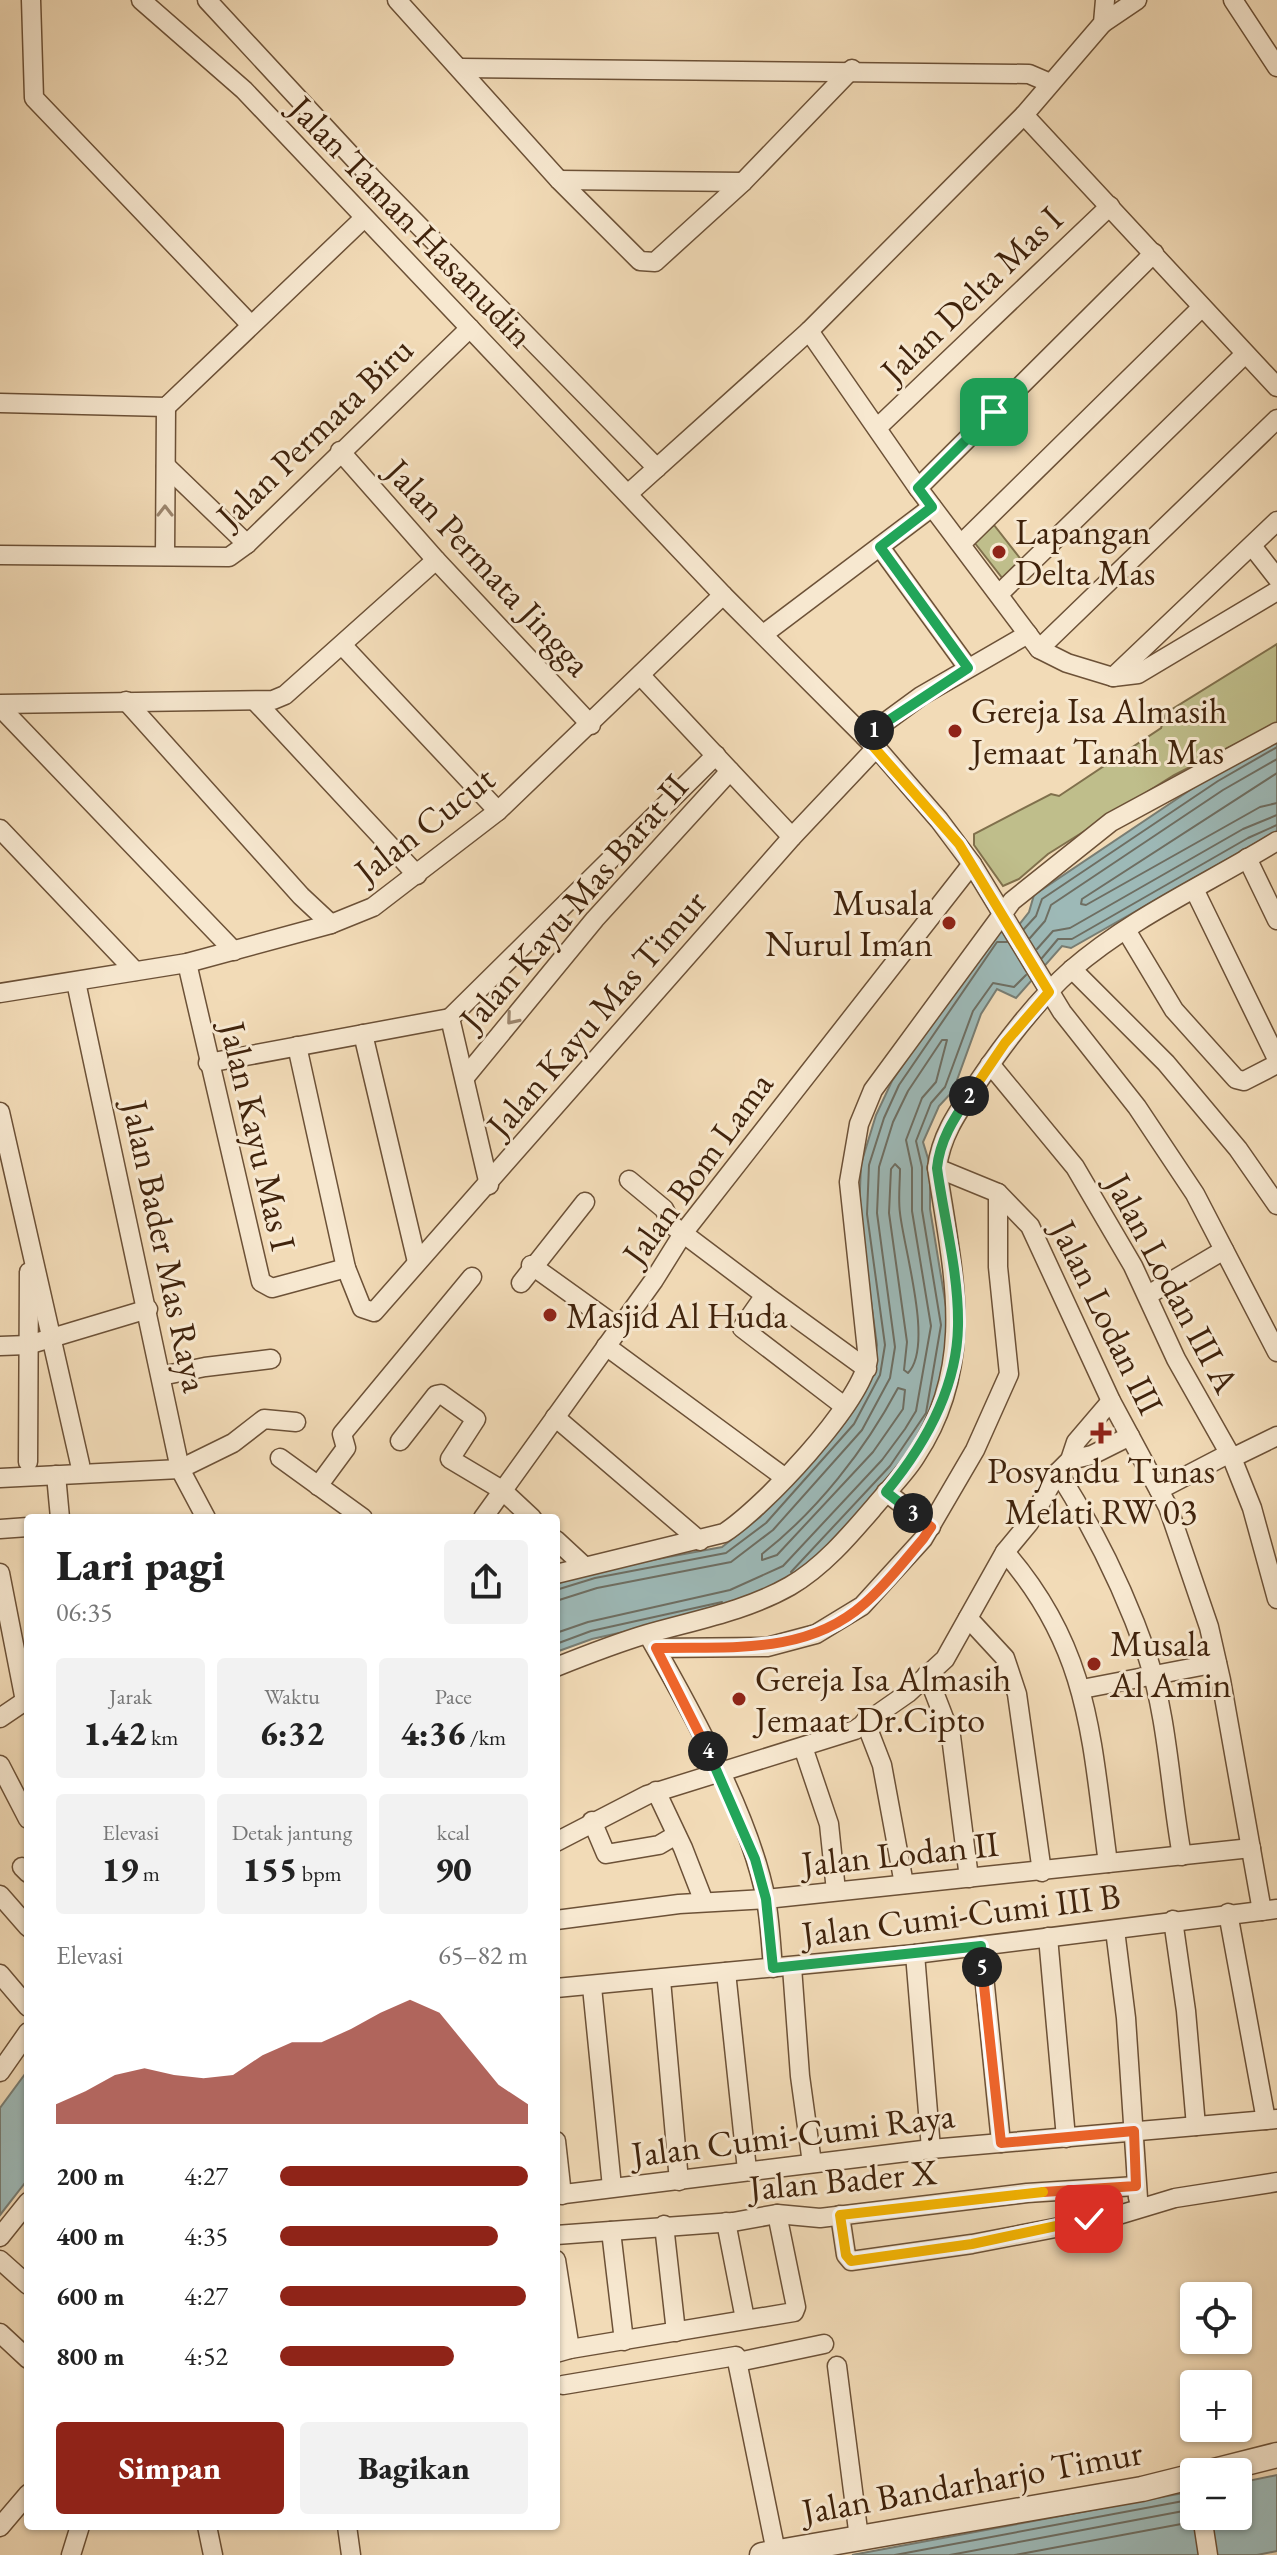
<!DOCTYPE html>
<html lang="id">
<head>
<meta charset="utf-8">
<style>
  :root { --surface:#fff; --page:#f2f2f2; --text:#222; --muted:#767676; --accent:#8f2418 }
  body { margin:0; font-family:"EB Garamond",serif; background:var(--page); color:var(--text); height:100vh; display:flex; flex-direction:column; font-size:30px; white-space:nowrap }
  * { box-sizing:border-box; margin:0 }
  p { font-size:26px; color:var(--muted) }
  .icon { flex:none; width:44px; height:44px; fill:none; stroke:currentColor; stroke-width:2; stroke-linecap:round; stroke-linejoin:round }
  .map { position:relative; flex:1; overflow:hidden }
  .sheet { position:absolute; left:24px; top:1514px; width:536px; height:1016px; display:flex; flex-direction:column; background:var(--surface); border-radius:8px; box-shadow:0 2px 6px #0004 }
  .sheet>* { flex:none }
  .controls { position:absolute; left:1180px; top:2282px; display:grid; gap:16px }
  .controls a { display:grid; place-items:center; width:72px; height:72px; border-radius:8px; background:var(--surface); box-shadow:0 2px 6px #0004; font-size:40px }
  .pin { position:absolute; display:grid; place-items:center; width:68px; height:68px; color:#fff; margin:-34px; border-radius:16px; box-shadow:0 4px 12px #0006 }
  .km { position:absolute; width:40px; height:40px; margin:-20px; border-radius:50%; background:#222; color:#fff; font-size:22px; line-height:40px; text-align:center }
  .round { display:grid; place-items:center; flex:none; width:84px; height:84px; border-radius:8px; background:var(--page) }
  .overview { display:flex; align-items:center; justify-content:space-between; height:136px; padding:0 32px }
  h1 { font-size:44px; font-weight:800; line-height:60px }
  .metrics { display:grid; grid-template-columns:repeat(3,1fr); gap:12px; height:136px; padding:8px 32px }
  .metrics div { display:grid; align-content:center; border-radius:8px; background:var(--page); text-align:center }
  .metrics b { font-size:34px; font-weight:800 }
  .metrics small { font-size:22px; font-weight:400 }
  .metrics p { font-size:22px }
  .chart { height:224px; padding:16px 32px }
  .chart p { display:flex; justify-content:space-between }
  .chart svg { width:100%; height:144px; margin-top:8px; fill:var(--accent); opacity:.7 }
  .button { display:flex; gap:16px; margin-top:auto; padding:16px 32px }
  .button a { flex:1; height:92px; border-radius:8px; background:var(--accent); color:#fff; font-size:32px; font-weight:800; line-height:92px; text-align:center }
  .button a+a { background:var(--page); color:var(--text) }
  ul { padding:0 32px; list-style:none; font-size:26px }
  li { display:grid; grid-template-columns:128px 96px 1fr; align-items:center; height:60px }
  li i { height:20px; border-radius:10px; background:var(--accent) }
  .map>svg:first-child { display:block }
  .green { fill:#bfbe8b; stroke:#80704c; stroke-width:2 }
  .water { fill:#9db9b7; stroke:#787d73; stroke-width:2 }
  .lines { fill:none; stroke-linecap:round; stroke-linejoin:round }
  .shore { stroke:#6e6e62; stroke-width:2 }
  .minor-casing { stroke:#6c5137; stroke-width:21 }
  .tertiary-casing { stroke:#6c5137; stroke-width:27 }
  .minor { stroke:#f7e8d0; stroke-width:18 }
  .tertiary { stroke:#f7e8d0; stroke-width:24 }
  .oneway { stroke:#9c866e }
  .split-1-casing { stroke:#fff; stroke-width:16 }
  .split-2-casing { stroke:#fff; stroke-width:16 }
  .split-3-casing { stroke:#fff; stroke-width:16 }
  .split-4-casing { stroke:#fff; stroke-width:16 }
  .split-5-casing { stroke:#fff; stroke-width:16 }
  .split-6-casing { stroke:#fff; stroke-width:16 }
  .split-7-casing { stroke:#fff; stroke-width:16 }
  .split-1 { stroke:#22a559; stroke-width:10 }
  .split-2 { stroke:#f5b400; stroke-width:10 }
  .split-3 { stroke:#22a559; stroke-width:10 }
  .split-4 { stroke:#f0652b; stroke-width:10 }
  .split-5 { stroke:#22a559; stroke-width:10 }
  .split-6 { stroke:#f0652b; stroke-width:10 }
  .split-7 { stroke:#f5b400; stroke-width:10 }
  .poi-dot { fill:#8f2418; stroke:#f7e8d0; stroke-width:3 }
  .labels { text-anchor:middle; stroke-width:6; stroke-linejoin:round; paint-order:stroke }
  .street-label { font-size:36px; fill:#40230c; stroke:#f7e8d0 }
  .poi-label { font-size:36px; fill:#40230c; stroke:#f7e8d0; text-anchor:start }
</style>
</head>
<body>
<div class="map">
<svg width="1277" height="2555" viewBox="0 0 1277 2555">
  <rect width="100%" height="100%" fill="#f2dbb7"/>
  <filter id="stains"><feTurbulence type="fractalNoise" baseFrequency=".0025" numOctaves="4"/><feColorMatrix values="0 0 0 0 .2 0 0 0 0 .09 0 0 0 0 .02 0 0 0 .5 -.17"/></filter>
  <radialGradient id="worn" r=".72"><stop offset=".6" stop-color="#630" stop-opacity="0"/><stop offset="1" stop-color="#630" stop-opacity=".3"/></radialGradient>
  <!-- green -->
  <g class="green">
    <polygon points="994,525 1023,562 1003,579 974,542"/>
    <polygon points="1277,644 1277,723 1174,775 1048,854 1019,879 1003,886 974,845 974,834 1051,794 1059,796 1161,728 1166,713"/>
  </g>
  <!-- water -->
  <g class="water">
    <polygon points="1277,738 1277,831 1071,948 1062,946 1016,998 997,989 981,1014 953,1091 939,1106 923,1142 930,1165 930,1209 949,1325 936,1413 896,1471 794,1581 736,1607 592,1639 556,1652 556,1584 592,1571 722,1547 760,1517 847,1420 873,1373 877,1345 859,1214 861,1164 876,1115 892,1081 995,930 1011,935 1029,912 1034,895 1214,774"/>
    <polygon points="28,2070 28,2179 0,2215 0,2108"/>
    <polygon points="1277,2475 1277,2551 1257,2555 852,2555 1194,2491 1194,2516 1238,2516 1238,2483"/>
  </g>
  <g class="lines">
    <!-- shore -->
    <g class="shore">
      <polyline points="1277,773 1082,899 1081,904 1086,905 1260,807 1277,803"/>
      <polyline points="1024,929 1036,916 1042,899 1218,781 1277,747"/>
      <polyline points="1030,938 1045,921 1051,905 1223,790 1277,759"/>
      <polyline points="1037,949 1053,931 1070,928 1243,829 1277,815"/>
      <polyline points="1042,958 1058,939 1072,939 1248,838 1277,825"/>
      <path d="M 895,1164 L 900,1169 C 900,1184 898,1199 900,1213 C 904,1250 934,1346 908,1373 L 904,1370 L 907,1342 L 889,1213 L 891,1169 Z"/>
      <path d="M 898,1388 L 905,1390 L 903,1409 L 873,1452 L 777,1555 L 762,1560 L 762,1554 C 817,1511 865,1450 898,1388 Z"/>
      <polyline points="791,1572 890,1466 926,1413 941,1325 922,1210 922,1167 916,1141 931,1103 945,1087 973,1011 993,983 1014,987 1026,975"/>
      <polyline points="556,1590 595,1578 726,1553 766,1523 854,1424 880,1375 885,1345 867,1214 869,1165 884,1118 899,1085 997,942 1007,942"/>
      <polyline points="556,1601 597,1588 731,1562 773,1530 862,1430 890,1378 895,1347 877,1213 879,1167 893,1122 908,1091 942,1040 947,1040 936,1082 922,1098 906,1140 912,1168 912,1211 931,1326 916,1411 905,1429 882,1460 783,1566 730,1590 588,1622 556,1633"/>
      <polyline points="556,1644 591,1631 722,1602"/>
      <polyline points="895,2555 1194,2499"/>
      <polyline points="950,2555 1194,2509"/>
      <polyline points="1015,2555 1192,2522"/>
    </g>
    <!-- minor casing -->
    <g class="minor-casing">
      <g id="minor">
        <polyline points="31,0 34,98 251,325"/>
        <polyline points="141,0 244,90 723,595 880,752 939,820 972,864 1062,1012 1137,1107 1195,1194 1277,1352"/>
        <polyline points="207,0 371,177 657,468"/>
        <polyline points="397,0 559,180 640,261 655,262 743,182 852,69"/>
        <polyline points="1233,0 1277,67"/>
        <polyline points="1103,23 1137,0"/>
        <polyline points="461,68 1029,74 1050,83"/>
        <polyline points="1024,115 1277,387"/>
        <polyline points="559,180 743,182"/>
        <polyline points="809,331 918,488 1039,649 1067,663 1113,677 1277,521"/>
        <polyline points="0,403 166,407 363,219"/>
        <polyline points="877,428 1110,206"/>
        <polyline points="340,451 436,560 591,725"/>
        <polyline points="166,466 247,544"/>
        <polyline points="918,488 1154,253"/>
        <polyline points="629,493 809,331 1024,115 1103,23 1105,0"/>
        <polyline points="961,544 1202,307"/>
        <polyline points="1252,546 1277,578"/>
        <polyline points="880,547 968,668"/>
        <polyline points="0,555 229,557 247,544 470,328"/>
        <polyline points="165,556 166,407"/>
        <polyline points="999,594 1245,354"/>
        <polyline points="765,633 932,507"/>
        <polyline points="343,646 498,811"/>
        <polyline points="1039,649 1277,419"/>
        <polyline points="642,677 792,837"/>
        <polyline points="1113,677 1138,674 1277,591"/>
        <polyline points="126,701 301,896 331,924"/>
        <polyline points="256,702 417,875"/>
        <polyline points="0,704 273,700 285,695 436,560"/>
        <polyline points="0,707 234,951"/>
        <polyline points="865,737 921,696 1028,634"/>
        <polyline points="0,829 135,971"/>
        <polyline points="1247,858 1277,920"/>
        <polyline points="1195,891 1277,1059"/>
        <polyline points="1126,930 1174,1010 1236,1079 1244,1081 1277,1064"/>
        <polyline points="187,963 261,1282 272,1288 346,1268"/>
        <polyline points="1072,969 1166,1063 1238,1149 1277,1205"/>
        <polyline points="76,982 180,1469 206,1518"/>
        <polyline points="0,993 187,963 331,924 373,907 498,811 723,595"/>
        <polyline points="450,1018 716,755"/>
        <polyline points="450,1018 489,1185"/>
        <polyline points="363,1034 417,1262"/>
        <polyline points="297,1046 346,1268 362,1308 374,1312 792,837 876,748"/>
        <polyline points="208,1063 450,1018"/>
        <polyline points="990,1064 1075,1167 1133,1266 1176,1359 1232,1458 1252,1508 1277,1599"/>
        <polyline points="466,1076 595,919 730,771"/>
        <polyline points="0,1112 80,1464"/>
        <polyline points="937,1168 998,1193 1030,1226 1111,1401 1168,1507 1209,1627 1221,1680 1262,1911"/>
        <polyline points="629,1180 664,1209 672,1225 765,1295 742,1328 844,1406"/>
        <polyline points="531,1265 619,1328"/>
        <polyline points="521,1283 585,1202"/>
        <polyline points="765,1295 867,1369"/>
        <polyline points="1148,1295 1224,1250"/>
        <polyline points="0,1346 28,1345 148,1309"/>
        <polyline points="606,1346 784,1477"/>
        <polyline points="161,1376 205,1367 271,1359"/>
        <polyline points="555,1417 700,1541"/>
        <polyline points="400,1441 436,1395 441,1394 476,1419 450,1459 502,1490 532,1518"/>
        <polyline points="280,1458 363,1518"/>
        <polyline points="1232,1458 1277,1436"/>
        <polyline points="1070,1460 1092,1455 1130,1436"/>
        <polyline points="28,1462 29,1272"/>
        <path d="M 1058,1472 C 1094,1529 1125,1592 1147,1655 C 1168,1719 1170,1790 1182,1856"/>
        <polyline points="56,1475 60,1518"/>
        <polyline points="0,1478 180,1469 233,1443 264,1419 296,1422"/>
        <polyline points="318,1486 346,1448 342,1434 472,1277"/>
        <polyline points="1159,1490 1230,1453"/>
        <polyline points="886,1492 931,1527"/>
        <polyline points="483,1518 654,1280 684,1232 972,864"/>
        <polyline points="0,1529 28,1527"/>
        <polyline points="556,1540 583,1565"/>
        <path d="M 1005,1552 C 1091,1651 1091,1740 1108,1863"/>
        <polyline points="0,1573 25,1701"/>
        <path d="M 556,1574 L 724,1533 C 763,1508 860,1405 868,1360 L 849,1182 L 859,1124 L 873,1090 L 1012,901 L 1111,822 L 1277,732"/>
        <polyline points="968,1618 1005,1658 1017,1694 1042,1872"/>
        <path d="M 651,1640 C 692,1712 751,1819 766,1900 C 770,1922 771,1945 773,1968"/>
        <polyline points="656,1648 767,1647 816,1634 862,1606 923,1539 975,1450 1009,1374 998,1267 998,1193"/>
        <path d="M 556,1667 C 586,1655 617,1643 647,1634 C 696,1620 746,1611 790,1586 C 823,1567 850,1535 874,1507 C 888,1490 905,1474 916,1456 C 978,1362 952,1269 937,1168 C 941,1134 960,1109 978,1082 C 1005,1042 1035,1002 1071,970 C 1132,917 1209,883 1277,841"/>
        <polyline points="927,1674 951,1736 969,1878"/>
        <polyline points="1082,1689 1217,1663"/>
        <polyline points="0,1718 28,1699"/>
        <polyline points="865,1721 882,1765 904,1884"/>
        <polyline points="803,1747 829,1824 836,1891"/>
        <polyline points="0,1765 28,1819"/>
        <polyline points="656,1791 683,1848 704,1902"/>
        <polyline points="592,1821 606,1854 659,1845 676,1835"/>
        <polyline points="556,1842 647,1795 855,1730 908,1693 945,1659 1005,1552 1029,1523 1058,1472 1070,1460 1076,1442 1111,1401"/>
        <polyline points="22,1867 28,1873"/>
        <polyline points="0,1895 28,1927"/>
        <polyline points="1228,1913 1266,2120"/>
        <polyline points="556,1920 679,1904 766,1899 1251,1848"/>
        <polyline points="1173,1920 1186,2011 1196,2126"/>
        <polyline points="1115,1930 1126,2018 1138,2198"/>
        <polyline points="1048,1937 1066,2138"/>
        <polyline points="981,1946 1001,2143"/>
        <polyline points="915,1954 931,2149"/>
        <polyline points="792,1967 800,2076 812,2163"/>
        <polyline points="726,1972 747,2170"/>
        <polyline points="0,1974 28,2007"/>
        <polyline points="661,1980 679,2181"/>
        <polyline points="592,1987 612,2187"/>
        <polyline points="556,1988 915,1954 1277,1909"/>
        <polyline points="0,2072 28,2032"/>
        <polyline points="556,2141 562,2195"/>
        <polyline points="556,2195 931,2149 1277,2119"/>
        <polyline points="840,2215 846,2255 851,2261 972,2244 1112,2217 1175,2198 1277,2182"/>
        <polyline points="726,2222 745,2319"/>
        <polyline points="664,2225 676,2332"/>
        <polyline points="611,2231 624,2341"/>
        <polyline points="556,2235 733,2222 777,2214 820,2218 1027,2193 1136,2186"/>
        <polyline points="0,2237 28,2202"/>
        <polyline points="0,2260 28,2285"/>
        <polyline points="556,2260 570,2349 556,2353"/>
        <polyline points="0,2333 28,2359"/>
        <polyline points="570,2349 794,2312 796,2307 777,2214"/>
        <polyline points="738,2362 824,2344"/>
        <polyline points="837,2366 859,2538"/>
        <polyline points="563,2385 736,2356 776,2552"/>
        <polyline points="1202,2516 1208,2555"/>
        <polyline points="207,2526 213,2555"/>
        <polyline points="347,2526 351,2555"/>
        <polyline points="0,2527 28,2494"/>
        <polyline points="71,2555 80,2526"/>
      </g>
    </g>
    <!-- tertiary casing -->
    <g class="tertiary-casing">
      <g id="tertiary">
        <polyline points="1210,2472 1277,2455"/>
        <polyline points="762,2555 1142,2489 1194,2476"/>
      </g>
    </g>
    <!-- minor -->
    <use href="#minor" class="minor"/>
    <!-- tertiary -->
    <use href="#tertiary" class="tertiary"/>
  </g>
  <!-- one-way arrows -->
  <defs><path id="oneway-chevron" d="M-2-3.5L2.5 0L-2 3.5" fill="none" stroke-width="1.6" stroke-linecap="round" stroke-linejoin="round" transform="scale(2)"/></defs>
  <g class="oneway">
    <use href="#oneway-chevron" transform="translate(165 511) rotate(-90)"/>
    <use href="#oneway-chevron" transform="translate(512 1019) rotate(130)"/>
  </g>
  <g class="lines">
    <!-- split-1 casing -->
    <g class="split-1-casing">
      <polyline id="split-1" points="874,730 968,668 880,547 932,507 918,488 994,412"/>
    </g>
    <!-- split-2 casing -->
    <g class="split-2-casing">
      <polyline id="split-2" points="874,730 865,737 959,844 1049,992 1005,1043 969,1096"/>
    </g>
    <!-- split-3 casing -->
    <g class="split-3-casing">
      <path id="split-3" d="M 913,1513 L 886,1492 C 924,1446 957,1388 958,1326 C 959,1274 944,1219 937,1168 C 940,1140 953,1120 969,1096"/>
    </g>
    <!-- split-4 casing -->
    <g class="split-4-casing">
      <path id="split-4" d="M 708,1751 L 656,1648 C 728,1646 805,1656 864,1604 C 886,1585 904,1561 923,1539 L 931,1527 L 913,1513"/>
    </g>
    <!-- split-5 casing -->
    <g class="split-5-casing">
      <polyline id="split-5" points="708,1751 755,1859 766,1899 773,1968 981,1946 982,1967"/>
    </g>
    <!-- split-6 casing -->
    <g class="split-6-casing">
      <polyline id="split-6" points="982,1967 1001,2143 1134,2131 1136,2186 1043,2192"/>
    </g>
    <!-- split-7 casing -->
    <g class="split-7-casing">
      <polyline id="split-7" points="1043,2192 840,2215 846,2255 851,2261 972,2244 1089,2219"/>
    </g>
    <!-- split-1 -->
    <use href="#split-1" class="split-1"/>
    <!-- split-2 -->
    <use href="#split-2" class="split-2"/>
    <!-- split-3 -->
    <use href="#split-3" class="split-3"/>
    <!-- split-4 -->
    <use href="#split-4" class="split-4"/>
    <!-- split-5 -->
    <use href="#split-5" class="split-5"/>
    <!-- split-6 -->
    <use href="#split-6" class="split-6"/>
    <!-- split-7 -->
    <use href="#split-7" class="split-7"/>
  </g>
  <!-- markers -->
  <g class="poi-dot">
    <circle cx="999" cy="552" r="8"/>
    <circle cx="955" cy="731" r="8"/>
    <circle cx="949" cy="923" r="8"/>
    <circle cx="550" cy="1315" r="8"/>
    <path d="M1097 1421h8v8h8v8h-8v8h-8v-8h-8v-8h8z"/>
    <circle cx="1094" cy="1664" r="8"/>
    <circle cx="739" cy="1699" r="8"/>
  </g>
  <g class="labels">
    <!-- street labels -->
    <g class="street-label">
      <text transform="translate(412 221) rotate(46)" y="13">Jalan Taman Hasanudin</text>
      <text transform="translate(971 294) rotate(-44)" y="13">Jalan Delta Mas I</text>
      <text transform="translate(314 432) rotate(-44)" y="13">Jalan Permata Biru</text>
      <text transform="translate(489 567) rotate(47)" y="13">Jalan Permata Jingga</text>
      <text transform="translate(424 824) rotate(-38)" y="13">Jalan Cucut</text>
      <text transform="translate(573 902) rotate(-49)" y="13">Jalan Kayu Mas Barat II</text>
      <text transform="translate(596 1013) rotate(-49)" y="13">Jalan Kayu Mas Timur</text>
      <text transform="translate(259 1136) rotate(77)" y="13">Jalan Kayu Mas I</text>
      <text transform="translate(697 1168) rotate(-54)" y="13">Jalan Bom Lama</text>
      <text transform="translate(166 1246) rotate(78)" y="13">Jalan Bader Mas Raya</text>
      <text transform="translate(1173 1283) rotate(62)" y="13">Jalan Lodan III A</text>
      <text transform="translate(1108 1317) rotate(64)" y="13">Jalan Lodan III</text>
      <text transform="translate(900 1853) rotate(-6)" y="13">Jalan Lodan II</text>
      <text transform="translate(961 1914) rotate(-7)" y="13">Jalan Cumi-Cumi III B</text>
      <text transform="translate(793 2134) rotate(-7)" y="13">Jalan Cumi-Cumi Raya</text>
      <text transform="translate(843 2179) rotate(-5)" y="13">Jalan Bader X</text>
      <text transform="translate(972 2481) rotate(-10)" y="13">Jalan Bandarharjo Timur</text>
    </g>
    <!-- poi labels -->
    <g class="poi-label">
      <text x="1015" y="544">Lapangan<tspan x="1015" dy="41">Delta Mas</tspan></text>
      <text x="971" y="723">Gereja Isa Almasih<tspan x="971" dy="41">Jemaat Tanah Mas</tspan></text>
      <text x="933" y="915" text-anchor="end">Musala<tspan x="933" dy="41">Nurul Iman</tspan></text>
      <text x="566" y="1328">Masjid Al Huda</text>
      <text x="1101" y="1483" text-anchor="middle">Posyandu Tunas<tspan x="1101" dy="41">Melati RW 03</tspan></text>
      <text x="1110" y="1656">Musala<tspan x="1110" dy="41">Al Amin</tspan></text>
      <text x="755" y="1691">Gereja Isa Almasih<tspan x="755" dy="41">Jemaat Dr.Cipto</tspan></text>
    </g>
  </g>
  <rect width="100%" height="100%" filter="url(#stains)"/>
  <rect width="100%" height="100%" fill="url(#worn)"/>
</svg>
<div class="controls">
<a><svg class="icon" aria-label="locate" viewBox="0 0 24 24"><circle cx="12" cy="12" r="6"/><path d="M12 2v4M12 18v4M2 12h4M18 12h4"/></svg></a>
<a>+</a>
<a>−</a>
</div>
<div class="pin" style="left:994px;top:412px;background:#1e9e55"><svg class="icon" aria-label="arrive" viewBox="0 0 24 24"><path d="M6 21V4h12l-3 4 3 4H6"/></svg></div>
<div class="pin" style="left:1089px;top:2219px;background:#d93025"><svg class="icon" aria-label="check" viewBox="0 0 24 24"><path d="M5 12l5 5 9-10"/></svg></div>
<b class="km" style="left:874px;top:730px">1</b>
<b class="km" style="left:969px;top:1096px">2</b>
<b class="km" style="left:913px;top:1513px">3</b>
<b class="km" style="left:708px;top:1751px">4</b>
<b class="km" style="left:982px;top:1967px">5</b>
<section class="sheet">
<div class="overview"><div><h1>Lari pagi</h1><p>06:35</p></div><a class="round"><svg class="icon" aria-label="share" viewBox="0 0 24 24"><path d="M12 15V3M7 8l5-5 5 5M5 13v7h14v-7"/></svg></a></div>
<div class="metrics">
<div><p>Jarak</p><b>1.42<small> km</small></b></div>
<div><p>Waktu</p><b>6:32</b></div>
<div><p>Pace</p><b>4:36<small> /km</small></b></div>
</div>
<div class="metrics">
<div><p>Elevasi</p><b>19<small> m</small></b></div>
<div><p>Detak jantung</p><b>155<small> bpm</small></b></div>
<div><p>kcal</p><b>90</b></div>
</div>
<div class="chart"><p><span>Elevasi</span>65–82 m</p>
<svg viewBox="0 0 160 44" preserveAspectRatio="none"><path d="M0 44V38L10 34L20 29L30 27L40 29L50 30L60 29L70 23L80 19L90 19L100 15L110 10L120 6L130 10L140 21L150 32L160 38V44z"/></svg>
</div>
<ul>
<li><b>200 m</b>4:27<i style="width:100%"></i></li>
<li><b>400 m</b>4:35<i style="width:88%"></i></li>
<li><b>600 m</b>4:27<i style="width:99%"></i></li>
<li><b>800 m</b>4:52<i style="width:70%"></i></li>
</ul>
<div class="button"><a>Simpan</a><a>Bagikan</a></div>
</section>
</div>
</body>
</html>
